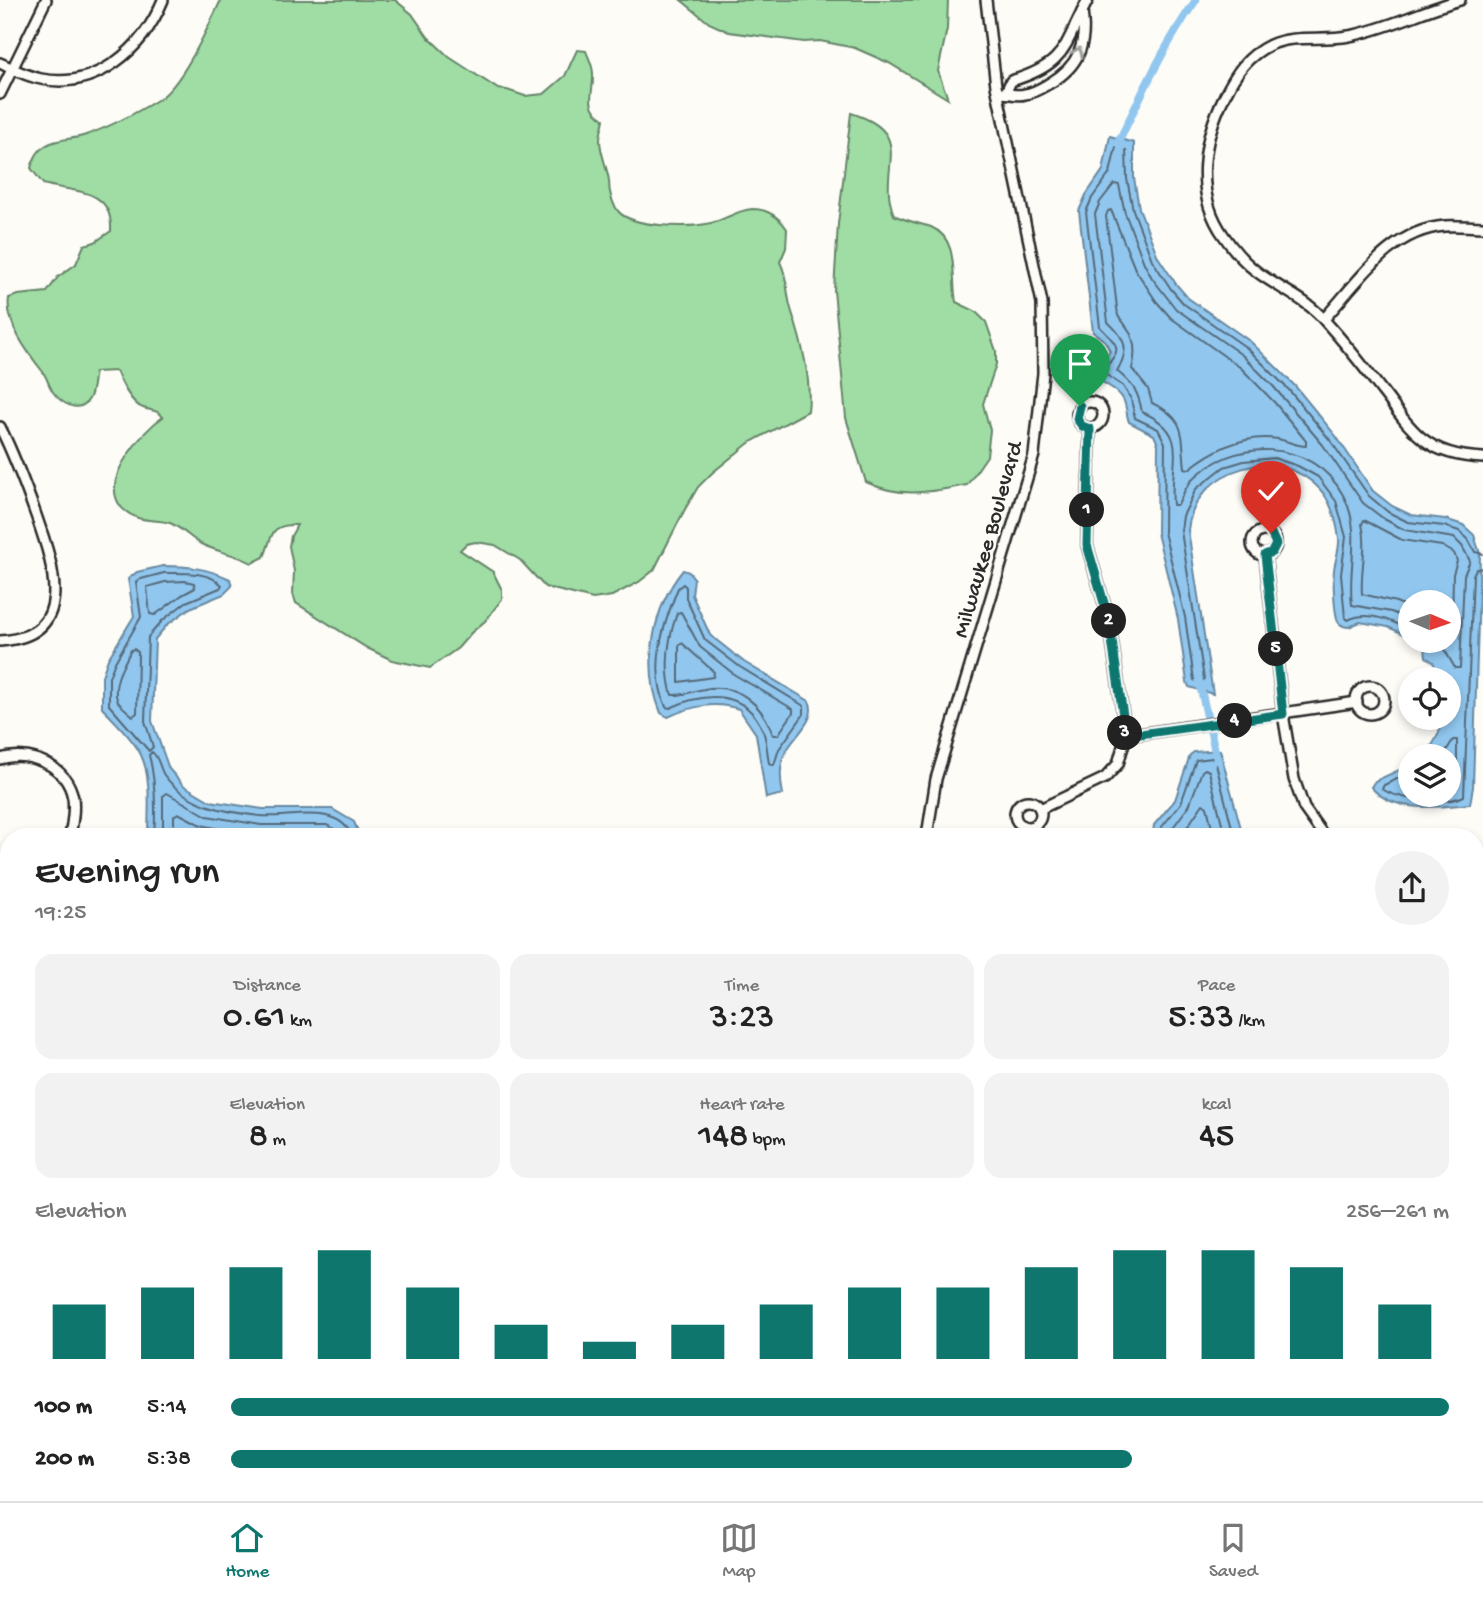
<!DOCTYPE html>
<html lang="en">
<head>
<meta charset="utf-8">
<style>
  :root { --surface:#fff; --page:#f2f2f2; --text:#222; --muted:#767676; --line:#e0e0e0; --accent:#0f766e }
  body { margin:0; font-family:"Gochi Hand",sans-serif; background:var(--page); color:var(--text); height:100vh; display:flex; flex-direction:column; font-size:26px; white-space:nowrap }
  * { box-sizing:border-box; margin:0 }
  p { font-size:23px; color:var(--muted) }
  .icon { flex:none; width:38px; height:38px; fill:none; stroke:currentColor; stroke-width:2; stroke-linecap:round; stroke-linejoin:round }
  .map { position:relative; flex:1; overflow:hidden }
  .side { position:absolute; left:0px; top:828px; width:1484px; height:674px; display:flex; flex-direction:column; background:var(--surface); border-radius:28px 28px 0 0; box-shadow:0 4px 10px #0003 }
  .side>* { flex:none }
  .needle { width:46px; rotate:92deg }
  .buttons { position:absolute; left:1398px; top:590px; display:grid; gap:14px }
  .buttons a { display:grid; place-items:center; width:63px; height:63px; border-radius:50%; background:var(--surface); box-shadow:0 4px 10px #0003; font-size:35px }
  .pin { position:absolute; display:grid; place-items:center; width:60px; height:60px; color:#fff; margin:-72px -30px; border-radius:50% 50% 50% 0; rotate:-45deg; box-shadow:0 0 7px #0007 }
  .pin .icon { rotate:45deg }
  .km { position:absolute; width:35px; height:35px; margin:-18px; border-radius:50%; background:#222; color:#fff; font-size:19px; line-height:35px; text-align:center }
  .round { display:grid; place-items:center; flex:none; width:74px; height:74px; border-radius:37px; background:var(--page) }
  .overview { display:flex; align-items:center; justify-content:space-between; height:119px; padding:0 35px }
  h1 { font-size:38px; font-weight:600; line-height:52px }
  .figures { display:grid; grid-template-columns:repeat(3,1fr); gap:10px; height:119px; padding:7px 35px }
  .figures div { display:grid; align-content:center; border-radius:18px; background:var(--page); text-align:center }
  .figures b { font-size:35px; font-weight:600 }
  .figures small { font-size:19px; font-weight:400 }
  .figures p { font-size:19px }
  .chart { height:196px; padding:14px 35px }
  .chart p { display:flex; justify-content:space-between }
  .chart svg { width:100%; height:126px; margin-top:7px; stroke:var(--accent); stroke-width:6 }
  ul { padding:0 35px; list-style:none; font-size:23px }
  li { display:grid; grid-template-columns:112px 84px 1fr; align-items:center; height:52px }
  li i { height:18px; border-radius:9px; background:var(--accent) }
  .tab-bar { display:flex; justify-content:space-around; align-items:center; height:98px; border-top:2px solid var(--line); background:var(--surface); font-size:19px; color:var(--muted) }
  .tab-bar a { display:grid; justify-items:center; gap:4px }
  .tab-bar .current { color:var(--accent) }
  .map>svg:first-child { display:block }
  .green { fill:#9fdda5; stroke:#658468; stroke-width:2 }
  .water { fill:#91c7ef; stroke:#6889a1; stroke-width:2 }
  .lines { fill:none; stroke-linecap:round; stroke-linejoin:round }
  .shore { stroke:#546979; stroke-width:2 }
  .canal { stroke:#91c7ef; stroke-width:8 }
  .street-casing { stroke:#2b2b2b; stroke-width:14 }
  .street { stroke:#fdfcf7; stroke-width:9 }
  .oneway { stroke:#9e9e9b }
  .route-casing { stroke:#fff; stroke-width:14 }
  .route { stroke:#0f766e; stroke-width:9 }
  .labels { text-anchor:middle; stroke-width:5; stroke-linejoin:round; paint-order:stroke }
  .street-label { font-size:23px; fill:#2b2b2b; stroke:#fdfcf7 }
</style>
</head>
<body>
<div class="map">
<svg width="1483" height="1501" viewBox="0 0 1483 1501">
  <rect width="100%" height="100%" fill="#fdfcf7"/>
  <filter id="ink" filterUnits="userSpaceOnUse"><feTurbulence type="fractalNoise" baseFrequency=".0143" numOctaves="2"/><feDisplacementMap in="SourceGraphic" scale="14" xChannelSelector="R" yChannelSelector="G"/><feConvolveMatrix kernelMatrix="1 2 1 2 8 2 1 2 1" color-interpolation-filters="sRGB"/></filter>
  <g filter="url(#ink)">
    <!-- green -->
    <g class="green">
      <path d="M 221,0 L 395,0 L 412,14 L 428,37 L 449,57 L 498,89 L 507,90 L 525,96 L 544,94 L 565,76 L 577,50 L 586,51 C 589,59 593,66 593,74 C 594,95 583,105 604,119 C 603,126 600,133 600,140 C 600,153 608,170 609,181 C 609,191 611,202 618,211 C 632,228 691,228 711,223 C 725,220 737,210 752,209 C 767,209 779,217 787,229 L 786,248 L 780,262 C 788,277 786,293 791,309 C 801,340 812,379 808,411 L 749,443 L 712,473 L 698,487 L 684,511 L 654,570 L 639,582 L 612,596 L 593,599 L 545,587 L 520,560 L 495,545 L 476,542 L 466,544 L 460,550 L 493,572 L 502,590 L 502,599 L 485,621 L 471,633 L 458,648 L 430,668 L 392,660 L 367,648 L 296,603 L 293,594 L 294,571 L 289,546 L 291,536 L 297,525 C 268,524 273,537 264,557 L 252,563 C 236,554 217,552 201,544 C 190,538 182,528 170,523 C 160,520 148,521 138,518 C 106,506 112,478 127,456 C 137,441 148,427 163,417 C 156,409 152,411 143,408 C 131,404 121,382 116,371 L 95,372 C 93,380 93,393 89,399 C 79,415 61,403 53,392 C 49,386 47,378 43,372 C 28,353 5,323 9,298 L 18,295 L 47,292 L 58,277 L 76,264 L 84,245 L 95,242 L 111,231 C 113,187 74,193 43,184 L 31,168 C 34,159 37,151 45,146 C 57,138 73,140 86,135 C 112,126 136,113 159,99 C 182,85 209,25 221,0 Z"/>
      <polygon points="681,0 948,0 947,29 938,71 948,99 889,63 855,48 820,41 804,42 729,32 709,23"/>
      <path d="M 851,113 C 919,134 875,168 894,215 C 906,221 918,223 931,227 C 960,239 951,277 956,302 L 975,311 L 986,322 L 996,351 L 996,364 L 983,404 L 990,430 L 987,456 L 967,485 C 930,492 902,499 866,482 L 846,418 L 834,290 L 838,224 Z"/>
      <polygon points="53,1493 154,1493 159,1501 43,1501"/>
    </g>
    <!-- water -->
    <g class="water">
      <path d="M 1110,136 L 1134,143 L 1134,178 L 1139,208 L 1158,257 L 1176,284 L 1188,298 L 1251,342 L 1295,386 L 1336,436 L 1373,491 L 1392,506 L 1411,515 L 1445,519 L 1463,525 L 1474,535 L 1480,554 L 1473,787 L 1470,804 C 1438,807 1394,814 1371,787 L 1375,781 L 1410,765 L 1410,794 L 1449,794 L 1449,756 L 1422,756 C 1433,748 1441,731 1443,718 L 1449,718 L 1449,679 L 1441,679 L 1433,662 L 1426,657 L 1425,648 L 1416,641 L 1449,640 L 1449,602 L 1410,602 L 1410,637 L 1388,627 L 1360,622 L 1349,627 C 1346,627 1342,626 1339,623 C 1334,617 1333,579 1334,570 C 1335,560 1340,549 1339,538 C 1337,524 1332,505 1323,493 C 1282,442 1195,466 1188,530 L 1213,694 L 1189,687 L 1187,682 L 1178,619 L 1157,533 L 1158,444 L 1154,435 L 1129,422 C 1126,415 1127,406 1123,399 C 1114,382 1094,387 1095,365 L 1102,361 L 1110,351 L 1105,341 L 1093,332 L 1079,211 L 1086,195 L 1103,170 Z"/>
      <path d="M 163,566 C 187,566 207,568 230,579 L 232,586 L 224,594 L 190,608 L 167,625 L 155,639 L 152,721 L 169,769 L 183,785 L 210,801 L 263,809 L 332,809 L 354,822 L 360,836 L 148,836 C 148,811 152,778 141,755 C 135,741 113,719 102,708 L 102,676 L 108,659 L 134,616 L 128,579 L 137,572 Z"/>
      <path d="M 683,570 L 689,572 L 694,578 L 692,595 L 710,635 L 744,662 L 809,701 C 818,719 795,735 787,750 C 779,762 780,781 783,794 L 766,798 L 756,734 L 739,709 C 714,701 692,706 668,717 L 661,713 C 642,667 652,608 683,570 Z"/>
      <polygon points="1220,750 1243,836 1158,836 1153,833 1154,825 1175,800 1190,755 1194,752"/>
      <polygon points="9,1387 9,1493 17,1493 13,1501 0,1501 0,1390"/>
      <polygon points="708,1493 794,1493 792,1501 709,1501"/>
    </g>
    <g class="lines">
      <!-- shore -->
      <g class="shore">
        <path d="M 1111,210 L 1135,269 L 1156,301 L 1171,318 L 1241,368 L 1275,403 L 1306,441 L 1306,446 C 1296,446 1288,441 1278,439 C 1245,434 1214,449 1189,469 L 1185,468 C 1181,436 1188,419 1152,403 L 1148,389 L 1132,369 C 1138,347 1133,332 1118,316 L 1106,216 L 1108,211 Z"/>
        <path d="M 164,573 C 182,573 209,571 222,585 L 220,588 L 186,602 L 163,620 L 148,637 L 145,721 L 153,747 L 149,751 L 109,705 L 109,677 L 115,662 L 141,617 L 136,582 L 141,579 Z"/>
        <polygon points="185,581 194,583 195,588 182,595 155,615 150,614 147,587 165,582"/>
        <path d="M 683,584 L 686,587 L 686,598 L 705,640 L 740,667 L 804,706 L 804,714 L 779,749 L 774,765 L 769,763 C 767,753 767,741 763,731 C 746,689 705,692 670,708 L 666,707 C 649,667 663,625 678,588 Z"/>
        <path d="M 1410,608 L 1396,602 L 1362,594 C 1360,570 1368,547 1362,524 L 1364,520 L 1402,540 L 1442,546 L 1454,553 L 1457,561 L 1453,574 L 1452,629 L 1449,633"/>
        <path d="M 681,612 L 700,647 L 735,675 L 793,709 L 793,713 L 778,735 L 773,735 C 763,705 738,682 704,689 C 693,691 682,696 672,695 C 664,668 668,639 677,613 Z"/>
        <path d="M 1410,620 L 1391,612 L 1352,605 C 1347,567 1363,532 1343,495 C 1313,438 1232,437 1191,481 C 1185,488 1182,497 1178,505 L 1173,505 C 1169,462 1192,433 1142,412 C 1138,390 1133,385 1117,371 C 1130,349 1126,339 1108,322 L 1095,214 L 1100,202 L 1114,184 L 1119,185 L 1125,213 L 1144,263 L 1152,278 L 1176,309 L 1242,355 L 1273,386 L 1323,445 L 1363,503 L 1384,519 L 1405,530 L 1454,538 L 1462,546 L 1470,561 L 1464,575 L 1460,668 L 1455,668 L 1439,640"/>
        <path d="M 1410,630 C 1392,621 1368,610 1348,620 L 1345,618 L 1341,574 L 1346,537 L 1336,501 L 1318,477 L 1298,466 L 1274,458 L 1244,461 L 1224,467 L 1196,489 L 1183,516 L 1181,531 L 1204,679 L 1201,683 L 1194,680 L 1185,617 L 1164,532 L 1165,443 L 1158,429 L 1135,418 L 1131,399 L 1123,386 L 1102,372 C 1120,349 1123,350 1100,327 L 1086,212 L 1092,198 L 1110,173 L 1116,147 L 1126,150 L 1127,179 L 1133,210 L 1152,260 L 1171,289 L 1184,304 L 1247,348 L 1289,390 L 1330,440 L 1369,496 L 1388,512 L 1408,522 L 1444,526 L 1459,531 L 1468,539 L 1475,552 L 1483,554"/>
        <polygon points="682,643 714,672 713,677 679,682 679,646"/>
        <path d="M 134,649 L 138,652 L 137,713 L 133,716 C 129,712 119,705 117,700 C 112,683 124,664 131,650 Z"/>
        <polyline points="1443,756 1453,740 1457,740 1457,785 1455,789 1449,790"/>
        <path d="M 1410,773 L 1384,785 L 1382,789 C 1399,800 1446,805 1464,796 L 1473,575 L 1476,569 L 1483,568"/>
        <path d="M 154,836 C 156,809 156,782 149,755 L 152,752 C 159,757 159,767 164,775 C 186,805 224,812 260,816 C 289,819 337,802 352,836"/>
        <polyline points="163,836 163,796 167,793 207,816 261,825 327,825 341,833 343,836"/>
        <polyline points="174,836 174,816 178,813 201,825 229,831 260,835 291,834 326,836"/>
        <polyline points="1162,836 1161,828 1181,803 1196,760 1212,758 1215,760 1234,836"/>
        <polyline points="1170,836 1171,830 1189,806 1202,771 1205,769 1209,771 1225,836"/>
        <polyline points="1181,836 1203,804 1207,807 1214,836"/>
      </g>
      <!-- canal -->
      <g class="canal">
        <path d="M 1121,149 L 1120,139 C 1143,91 1165,44 1196,0"/>
        <polyline points="1199,681 1217,760"/>
      </g>
      <!-- street casing -->
      <g class="street-casing">
        <g id="street">
          <path d="M 1460,0 C 1423,10 1387,29 1349,36 C 1323,41 1294,34 1270,45 C 1247,56 1236,73 1225,95 C 1203,139 1193,193 1224,236 C 1233,249 1244,262 1256,271 C 1279,289 1306,298 1325,321 C 1345,343 1364,367 1382,391 C 1395,407 1406,426 1423,439 C 1440,453 1462,457 1483,458"/>
          <path d="M 0,63 C 13,69 26,76 41,79 C 97,90 143,49 163,0"/>
          <path d="M 1006,92 L 1011,81 C 1067,64 1063,47 1088,0"/>
          <path d="M 998,93 C 1007,92 1016,97 1025,94 C 1034,93 1043,87 1050,83 C 1079,66 1087,44 1082,12"/>
          <polyline points="0,94 46,0"/>
          <path d="M 1324,319 C 1358,282 1390,230 1445,226 C 1458,225 1470,227 1483,227"/>
          <circle cx="1090" cy="415" r="13"/>
          <path d="M 0,427 C 15,457 26,487 37,518 C 54,567 77,636 0,641"/>
          <circle cx="1264" cy="543" r="12"/>
          <polyline points="1265,555 1283,714 1294,779 1304,808 1324,836"/>
          <circle cx="1370" cy="700" r="14"/>
          <polyline points="1126,736 1357,702"/>
          <path d="M 0,759 C 29,750 67,765 73,798 C 75,811 72,824 70,836"/>
          <circle cx="1028" cy="814" r="13"/>
          <polyline points="1040,809 1105,778 1118,764 1126,736 1109,620 1087,545 1090,429"/>
          <polyline points="927,836 936,779 1034,455 1043,373 1042,303 996,86 986,0"/>
          <polyline points="1475,871 1483,871"/>
          <polyline points="0,923 9,924"/>
          <polyline points="0,1039 9,1045"/>
          <polyline points="1475,1104 1483,1096"/>
          <polyline points="0,1296 9,1270"/>
          <polyline points="1475,1341 1483,1341"/>
          <polyline points="962,1493 962,1501"/>
          <polyline points="1007,1493 1022,1493"/>
          <polyline points="1076,1493 1451,1501"/>
        </g>
      </g>
      <!-- street -->
      <use href="#street" class="street"/>
    </g>
    <!-- one-way arrows -->
    <defs><path id="oneway-chevron" d="M-2-3.5L2.5 0L-2 3.5" fill="none" stroke-width="1.6" stroke-linecap="round" stroke-linejoin="round" transform="scale(1.75)"/></defs>
    <use class="oneway" href="#oneway-chevron" transform="translate(1078 52) rotate(-67)"/>
  </g>
  <g class="lines" filter="url(#ink)">
    <!-- route casing -->
    <g class="route-casing">
      <polyline id="route" points="1080,406 1077,419 1082,426 1090,429 1087,545 1109,620 1126,736 1283,714 1265,555 1272,552 1276,544 1271,533"/>
    </g>
    <!-- route -->
    <use href="#route" class="route"/>
  </g>
  <g class="labels">
    <!-- street labels -->
    <g class="street-label">
      <text transform="translate(986 539) rotate(-74)" y="8">Milwaukee Boulevard</text>
    </g>
  </g>
</svg>
<div class="buttons">
<a><svg class="needle" viewBox="-14 -14 28 28"><path d="M0-13l5 13h-10z" fill="#e53935"/><path d="M0 13l5-13h-10z" fill="#767676"/></svg></a>
<a><svg class="icon" aria-label="locate" viewBox="0 0 24 24"><circle cx="12" cy="12" r="6"/><path d="M12 2v4M12 18v4M2 12h4M18 12h4"/></svg></a>
<a><svg class="icon" aria-label="layers" viewBox="0 0 24 24"><path d="M12 4l9 5-9 5-9-5zM3 14l9 5 9-5"/></svg></a>
</div>
<div class="pin" style="left:1080px;top:406px;background:#1e9e55"><svg class="icon" aria-label="arrive" viewBox="0 0 24 24"><path d="M6 21V4h12l-3 4 3 4H6"/></svg></div>
<div class="pin" style="left:1271px;top:533px;background:#d93025"><svg class="icon" aria-label="check" viewBox="0 0 24 24"><path d="M5 12l5 5 9-10"/></svg></div>
<b class="km" style="left:1087px;top:510px">1</b>
<b class="km" style="left:1109px;top:621px">2</b>
<b class="km" style="left:1125px;top:733px">3</b>
<b class="km" style="left:1235px;top:721px">4</b>
<b class="km" style="left:1276px;top:649px">5</b>
<section class="side">
<div class="overview"><div><h1>Evening run</h1><p>19:25</p></div><a class="round"><svg class="icon" aria-label="share" viewBox="0 0 24 24"><path d="M12 15V3M7 8l5-5 5 5M5 13v7h14v-7"/></svg></a></div>
<div class="figures">
<div><p>Distance</p><b>0.61<small> km</small></b></div>
<div><p>Time</p><b>3:23</b></div>
<div><p>Pace</p><b>5:33<small> /km</small></b></div>
</div>
<div class="figures">
<div><p>Elevation</p><b>8<small> m</small></b></div>
<div><p>Heart rate</p><b>148<small> bpm</small></b></div>
<div><p>kcal</p><b>45</b></div>
</div>
<div class="chart"><p><span>Elevation</span>256–261 m</p>
<svg viewBox="0 0 160 44" preserveAspectRatio="none"><path d="M5 44V25M15 44V19M25 44V12M35 44V6M45 44V19M55 44V32M65 44V38M75 44V32M85 44V25M95 44V19M105 44V19M115 44V12M125 44V6M135 44V6M145 44V12M155 44V25"/></svg>
</div>
<ul>
<li><b>100 m</b>5:14<i style="width:100%"></i></li>
<li><b>200 m</b>5:38<i style="width:74%"></i></li>
</ul>
</section>
</div>
<nav class="tab-bar">
<a class="current"><svg class="icon" aria-label="home" viewBox="0 0 24 24"><path d="M3 11l9-7 9 7M6 9v11h12V9"/></svg>Home</a>
<a><svg class="icon" aria-label="map" viewBox="0 0 24 24"><path d="M3 6l6-2 6 2 6-2v14l-6 2-6-2-6 2zM9 4v14M15 6v14"/></svg>Map</a>
<a><svg class="icon" aria-label="saved" viewBox="0 0 24 24"><path d="M7 4h10v16l-5-4-5 4z"/></svg>Saved</a>
</nav>
</body>
</html>
